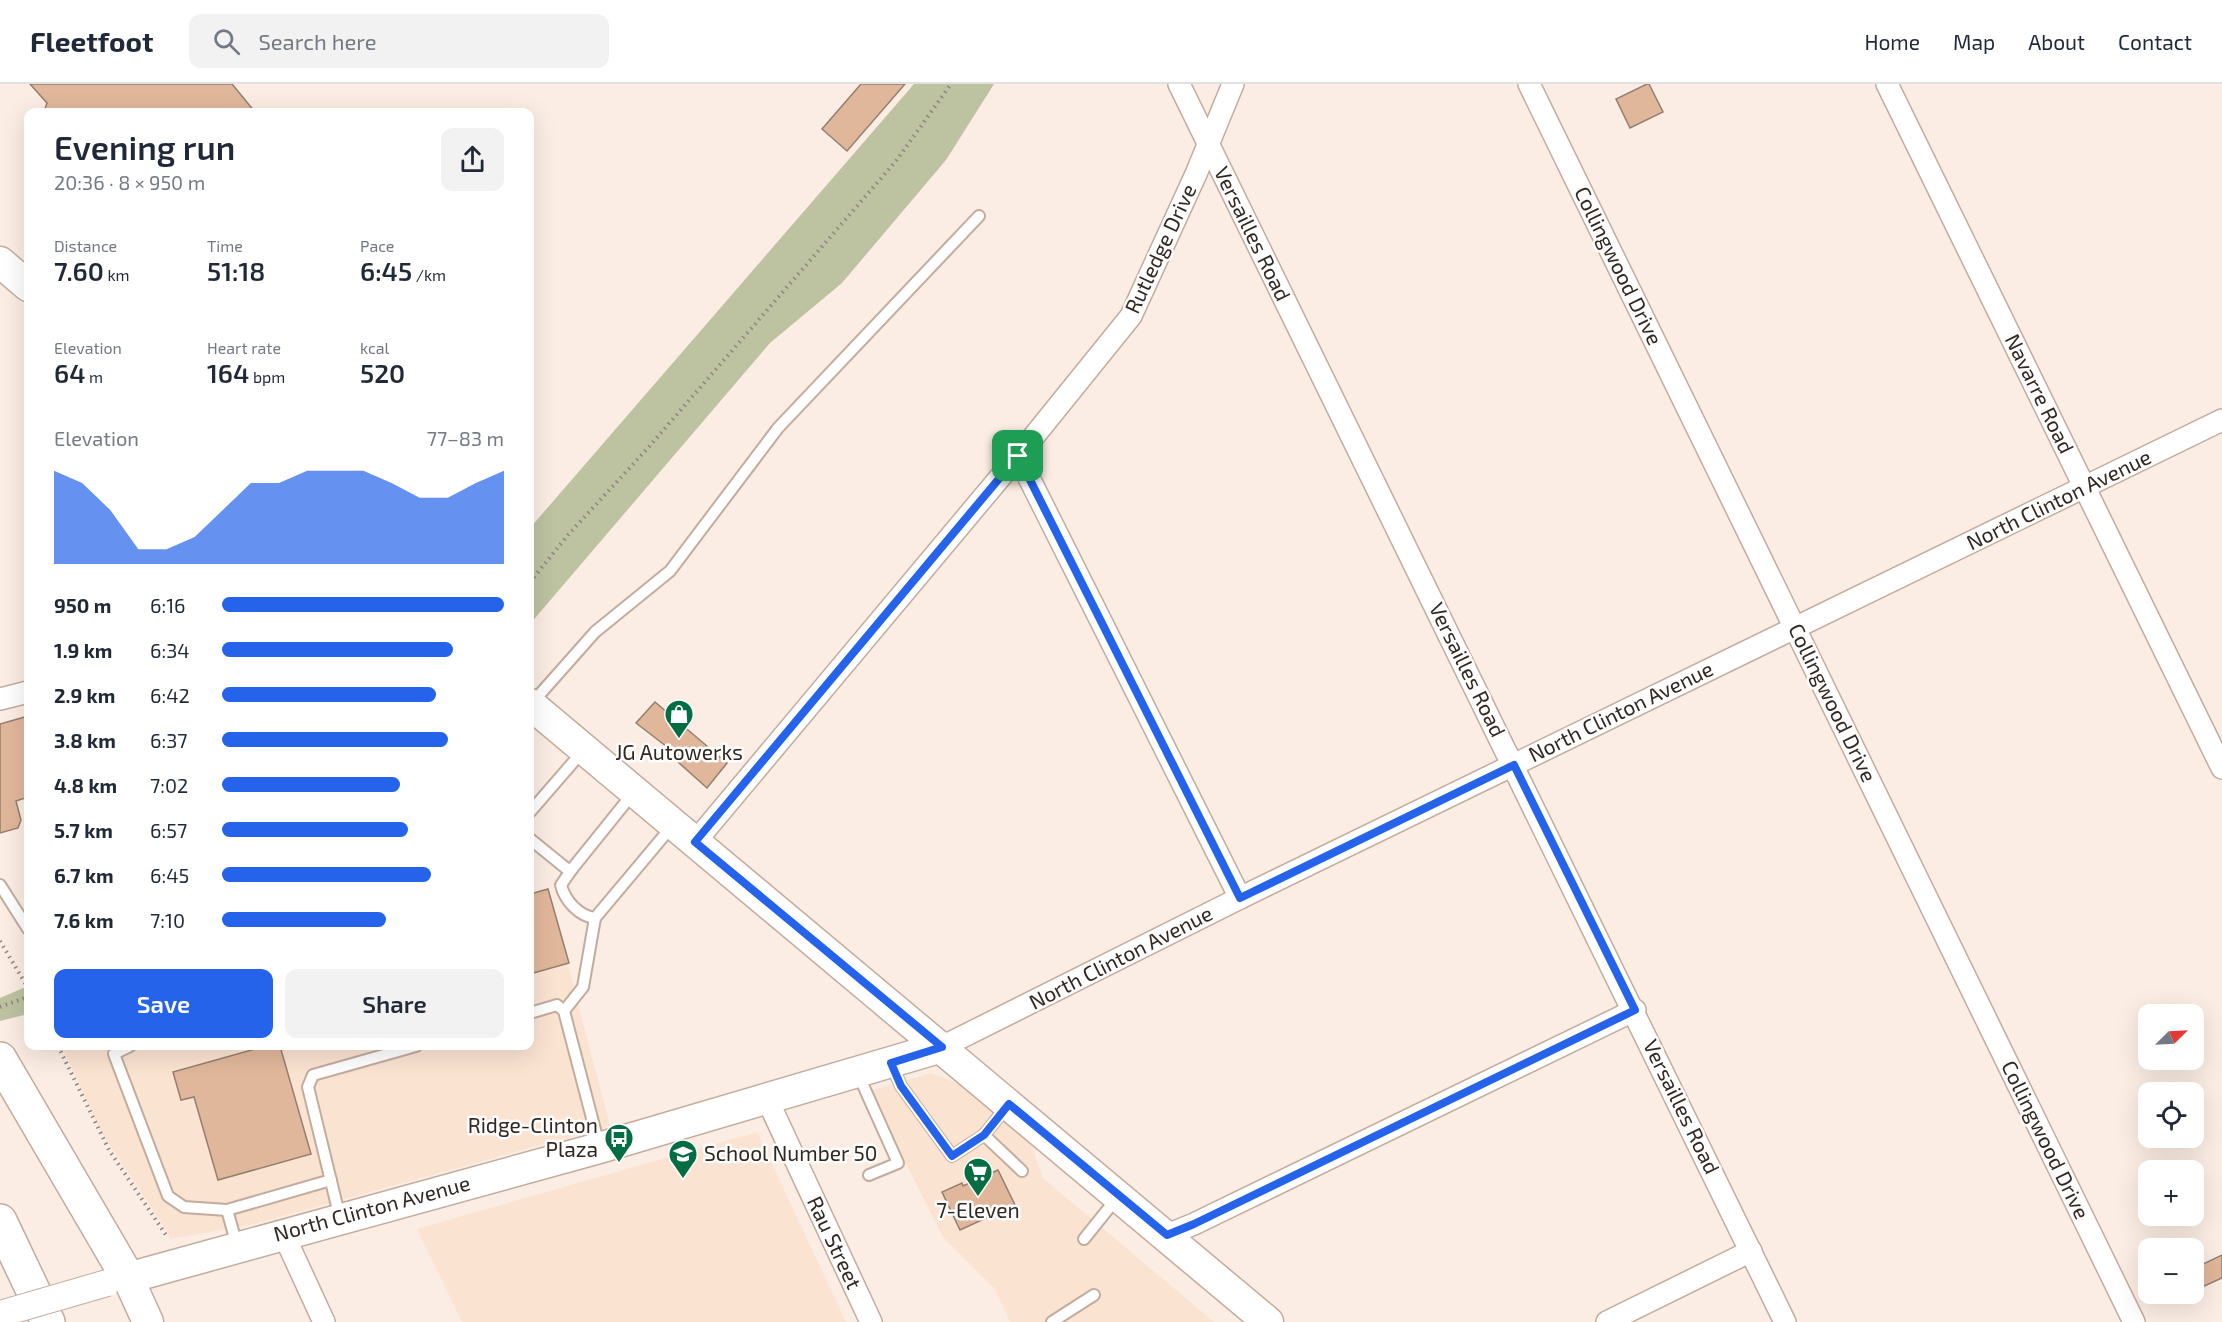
<!DOCTYPE html>
<html lang="en">
<head>
<meta charset="utf-8">
<style>
  :root { --surface:#fff; --page:#f2f2f3; --text:#1f2937; --muted:#747a83; --line:#e0e1e3; --accent:#2563eb }
  body { margin:0; font-family:"Exo 2",sans-serif; background:var(--page); color:var(--text); height:100vh; display:flex; flex-direction:column; font-size:22px; white-space:nowrap }
  * { box-sizing:border-box; margin:0 }
  p { font-size:20px; color:var(--muted) }
  .icon { flex:none; width:33px; height:33px; fill:none; stroke:currentColor; stroke-width:2; stroke-linecap:round; stroke-linejoin:round }
  .map { position:relative; flex:1; overflow:hidden }
  .drawer { position:absolute; left:24px; top:24px; width:510px; height:942px; display:flex; flex-direction:column; background:var(--surface); border-radius:12px; box-shadow:0 6px 24px #0002 }
  .drawer>* { flex:none }
  .needle { width:39px; rotate:66deg }
  .fabs { position:absolute; left:2138px; top:920px; display:grid; gap:12px }
  .fabs a { display:grid; place-items:center; width:66px; height:66px; border-radius:12px; background:var(--surface); box-shadow:0 6px 24px #0002; font-size:30px }
  .pin { position:absolute; display:grid; place-items:center; width:51px; height:51px; color:#fff; margin:-26px; border-radius:12px; box-shadow:0 3px 9px #0006 }
  .round { display:grid; place-items:center; flex:none; width:63px; height:63px; border-radius:12px; background:var(--page) }
  .summary { display:flex; align-items:center; justify-content:space-between; height:102px; padding:0 30px }
  h1 { font-size:33px; font-weight:600; line-height:45px }
  .stats { display:grid; grid-template-columns:repeat(3,1fr); gap:9px; height:102px; padding:6px 30px }
  .stats div { display:grid; align-content:center }
  .stats b { font-size:26px; font-weight:600 }
  .stats small { font-size:16px; font-weight:400 }
  .stats p { font-size:16px }
  .chart { height:168px; padding:12px 30px }
  .chart p { display:flex; justify-content:space-between }
  .chart svg { width:100%; height:108px; margin-top:6px; fill:var(--accent); opacity:.7 }
  .action { display:flex; gap:12px; margin-top:auto; padding:12px 30px }
  .action a { flex:1; height:69px; border-radius:12px; background:var(--accent); color:#fff; font-size:24px; font-weight:600; line-height:69px; text-align:center }
  .action a+a { background:var(--page); color:var(--text) }
  ul { padding:0 30px; list-style:none; font-size:20px }
  li { display:grid; grid-template-columns:96px 72px 1fr; align-items:center; height:45px }
  li i { height:15px; border-radius:8px; background:var(--accent) }
  header { display:flex; align-items:center; gap:36px; box-sizing:border-box; height:84px; padding:0 30px; background:var(--surface); border-bottom:2px solid var(--line) }
  header strong { font-size:28px }
  nav { display:flex; gap:33px; margin-inline-start:auto; font-size:21px }
  .search { width:420px; height:54px; background:var(--page); display:flex; align-items:center; gap:15px; box-sizing:border-box; padding:0 21px; border-radius:12px; color:var(--muted); font-size:22px }
  .map>svg:first-child { display:block }
  .built { fill:#fbe3d2 }
  .green { fill:#bdc3a1 }
  .building { fill:#e1b79b; stroke:#947f70; stroke-width:1.5 }
  .lines { fill:none; stroke-linecap:round; stroke-linejoin:round }
  .service-casing { stroke:#c3ac9d; stroke-width:14 }
  .minor-casing { stroke:#c3ac9d; stroke-width:24 }
  .secondary-casing { stroke:#c3ac9d; stroke-width:33 }
  .motorway-casing { stroke:#c3ac9d; stroke-width:36 }
  .path { stroke:#90857d; stroke-width:4; stroke-dasharray:1.5 4.5; stroke-linecap:butt }
  .service { stroke:#fff; stroke-width:10 }
  .minor { stroke:#fff; stroke-width:21 }
  .secondary { stroke:#fff; stroke-width:30 }
  .motorway { stroke:#fff; stroke-width:33 }
  .tertiary-bridge-casing { stroke:#c3ac9d; stroke-width:28; stroke-linecap:butt }
  .tertiary-bridge { stroke:#fff; stroke-width:26 }
  .route-casing { stroke:#fff; stroke-width:12 }
  .route { stroke:#2563eb; stroke-width:8 }
  .labels { text-anchor:middle; stroke-width:5; stroke-linejoin:round; paint-order:stroke }
  .street-label { font-size:21px; fill:#302721; stroke:#fdfdfd }
  .poi-label { font-size:21px; fill:#302721; stroke:#fdfdfd }
</style>
</head>
<body>
<header>
<strong>Fleetfoot</strong>
<div class="search"><svg class="icon" aria-label="search" viewBox="0 0 24 24"><circle cx="10" cy="10" r="6"/><path d="M15 15l6 6"/></svg>Search here</div>
<nav><a>Home</a><a>Map</a><a>About</a><a>Contact</a></nav>
</header>
<div class="map">
<svg width="2222" height="1238" viewBox="0 0 2222 1238">
  <rect width="100%" height="100%" fill="#fbede3"/>
  <!-- built -->
  <g class="built">
    <polygon points="548,805 610,1042 250,1141 170,1155 167,1147 102,1050 62,962 530,962 530,810"/>
    <polygon points="931,989 959,1000 1030,1058 1043,1094 1214,1238 1010,1238 995,1205 943,1153 869,1007"/>
    <polygon points="757,1048 846,1238 462,1238 417,1145"/>
  </g>
  <!-- green -->
  <g class="green">
    <polygon points="914,0 994,0 946,76 842,199 770,259 530,540 530,444"/>
    <polygon points="28,902 28,930 0,937 0,914"/>
  </g>
  <!-- building -->
  <g class="building">
    <polygon points="30,0 232,0 255,28 44,28 47,19"/>
    <polygon points="861,0 905,0 847,67 822,45"/>
    <polygon points="1647,0 1649,0 1663,28 1630,44 1616,15"/>
    <polygon points="655,618 727,679 707,704 678,678 680,673 636,639"/>
    <polygon points="28,632 28,700 25,701 28,713 16,717 21,736 18,744 0,749 0,640"/>
    <polygon points="548,805 569,879 530,890 530,810"/>
    <polygon points="266,962 280,962 311,1070 218,1096 194,1013 181,1016 173,988"/>
    <polygon points="998,1086 1015,1121 960,1146 942,1108 962,1099 963,1102"/>
    <polygon points="2222,1171 2222,1194 2200,1204 2193,1185"/>
  </g>
  <g class="lines">
    <!-- service casing -->
    <g class="service-casing">
      <g id="service">
        <polyline points="533,618 595,548 670,487 778,344 979,132"/>
        <polyline points="530,728 582,668"/>
        <polyline points="530,755 567,785 572,785 634,708"/>
        <path d="M 572,785 L 561,801 C 565,817 579,832 595,834 L 673,741"/>
        <polyline points="0,801 28,845"/>
        <polyline points="564,927 583,903 595,834"/>
        <polyline points="530,929 557,921 564,927 599,1061"/>
        <polyline points="130,962 114,970 168,1112 184,1123 227,1126"/>
        <polyline points="891,979 901,1002 952,1072 984,1051 1008,1021"/>
        <polyline points="858,990 898,1079 869,1091"/>
        <polyline points="984,1051 1022,1087"/>
        <polyline points="340,1134 308,1003 313,991 416,962"/>
        <polyline points="1084,1155 1117,1114"/>
        <polyline points="237,1161 227,1126 331,1096"/>
        <polyline points="1052,1238 1094,1211"/>
      </g>
    </g>
    <!-- minor casing -->
    <g class="minor-casing">
      <g id="minor">
        <polyline points="1179,0 1785,1238"/>
        <polyline points="1529,0 2134,1238"/>
        <polyline points="1887,0 2222,684"/>
        <polyline points="1018,372 1240,814"/>
        <polyline points="0,615 28,608"/>
        <polyline points="695,758 1018,372 1131,232 1196,90 1233,0"/>
        <polyline points="942,963 1240,814 2222,336"/>
        <polyline points="767,1015 871,1238"/>
        <polyline points="283,1149 324,1238"/>
        <polyline points="1167,1151 1194,1140 1635,926"/>
        <polyline points="1607,1238 1751,1167"/>
      </g>
    </g>
    <!-- secondary casing -->
    <g class="secondary-casing">
      <g id="secondary">
        <polyline points="0,178 28,202"/>
        <polyline points="530,620 1268,1238"/>
        <polyline points="148,1238 128,1194 599,1064 942,963"/>
      </g>
    </g>
    <!-- motorway casing -->
    <g class="motorway-casing">
      <g id="motorway">
        <polyline points="0,975 128,1194"/>
        <polyline points="0,1137 48,1238"/>
      </g>
    </g>
    <!-- path -->
    <g class="path">
      <polyline points="530,498 568,451 647,365 896,77 951,0"/>
      <polyline points="0,857 28,904"/>
      <polyline points="0,923 28,913"/>
      <polyline points="58,962 109,1066 166,1151"/>
    </g>
    <!-- service -->
    <use href="#service" class="service"/>
    <!-- minor -->
    <use href="#minor" class="minor"/>
    <!-- secondary -->
    <use href="#secondary" class="secondary"/>
    <!-- motorway -->
    <use href="#motorway" class="motorway"/>
    <!-- tertiary-bridge casing -->
    <g class="tertiary-bridge-casing">
      <polyline id="tertiary-bridge" points="0,1230 107,1199"/>
    </g>
    <!-- tertiary-bridge -->
    <use href="#tertiary-bridge" class="tertiary-bridge"/>
  </g>
  <g class="lines">
    <!-- route casing -->
    <g class="route-casing">
      <polygon id="route" points="1018,372 1240,814 1514,681 1635,926 1194,1140 1167,1151 1009,1020 984,1051 952,1072 901,1002 891,979 942,963 695,758"/>
    </g>
    <!-- route -->
    <use href="#route" class="route"/>
  </g>
  <!-- icons -->
  <defs>
    <g id="shop-pin" transform="scale(1.5)"><path d="M0 17L-7.5 6A9.5 9.5 0 1 1 7.5 6Z" fill="#056d43" stroke="#fdfdfd"/><path d="M-5-2.5h2.3a2.7 3.5 0 0 1 5.4 0H5L5.5 6h-11ZM-1.5-2.5h3a1.5 2.3 0 0 0-3 0Z" fill="#fff"/></g>
    <g id="bus-pin" transform="scale(1.5)"><path d="M0 17L-7.5 6A9.5 9.5 0 1 1 7.5 6Z" fill="#056d43" stroke="#fdfdfd"/><path d="M-5-6H5V4H4V6H2V4H-2V6H-4V4H-5ZM-3.5-4V0h7V-4ZM-3.5 1.2v1.5H-2V1.2ZM2 1.2v1.5H3.5V1.2Z" fill="#fff"/></g>
    <g id="school-pin" transform="scale(1.5)"><path d="M0 17L-7.5 6A9.5 9.5 0 1 1 7.5 6Z" fill="#056d43" stroke="#fdfdfd"/><path d="M0-5L7-2L0 1L-7-2ZM-4 1L0 2.5L4 1V4Q0 6-4 4Z" fill="#fff"/></g>
    <g id="supermarket-pin" transform="scale(1.5)"><path d="M0 17L-7.5 6A9.5 9.5 0 1 1 7.5 6Z" fill="#056d43" stroke="#fdfdfd"/><path d="M-6-5.5h2.5l.6 2H6L4.5 2H-2.5L-4.4-4H-6ZM-1.5 3.2a1.3 1.3 0 1 0 .1 0ZM3 3.2a1.3 1.3 0 1 0 .1 0Z" fill="#fff"/></g>
  </defs>
  <g fill-rule="evenodd">
    <use href="#shop-pin" x="679" y="630"/>
    <use href="#bus-pin" x="619" y="1054"/>
    <use href="#school-pin" x="683" y="1070"/>
    <use href="#supermarket-pin" x="978" y="1088"/>
  </g>
  <g class="labels">
    <!-- street labels -->
    <g class="street-label">
      <text transform="translate(1252 150) rotate(64)" y="7">Versailles Road</text>
      <text transform="translate(1161 165) rotate(-65)" y="7">Rutledge Drive</text>
      <text transform="translate(1618 182) rotate(64)" y="7">Collingwood Drive</text>
      <text transform="translate(2039 310) rotate(64)" y="7">Navarre Road</text>
      <text transform="translate(2059 416) rotate(-26)" y="7">North Clinton Avenue</text>
      <text transform="translate(1467 586) rotate(64)" y="7">Versailles Road</text>
      <text transform="translate(1832 619) rotate(64)" y="7">Collingwood Drive</text>
      <text transform="translate(1621 628) rotate(-26)" y="7">North Clinton Avenue</text>
      <text transform="translate(1121 874) rotate(-27)" y="7">North Clinton Avenue</text>
      <text transform="translate(1681 1023) rotate(64)" y="7">Versailles Road</text>
      <text transform="translate(2045 1056) rotate(64)" y="7">Collingwood Drive</text>
      <text transform="translate(372 1125) rotate(-15)" y="7">North Clinton Avenue</text>
      <text transform="translate(834 1159) rotate(65)" y="7">Rau Street</text>
    </g>
    <!-- poi labels -->
    <g class="poi-label">
      <text x="679" y="676">JG Autowerks</text>
      <text x="598" y="1049" text-anchor="end">Ridge-Clinton<tspan x="598" dy="24">Plaza</tspan></text>
      <text x="704" y="1077" text-anchor="start">School Number 50</text>
      <text x="978" y="1134">7-Eleven</text>
    </g>
  </g>
</svg>
<div class="fabs">
<a><svg class="needle" viewBox="-14 -14 28 28"><path d="M0-13l5 13h-10z" fill="#e53935"/><path d="M0 13l5-13h-10z" fill="#747a83"/></svg></a>
<a><svg class="icon" aria-label="locate" viewBox="0 0 24 24"><circle cx="12" cy="12" r="6"/><path d="M12 2v4M12 18v4M2 12h4M18 12h4"/></svg></a>
<a>+</a>
<a>−</a>
</div>
<div class="pin" style="left:1018px;top:372px;background:#1e9e55"><svg class="icon" aria-label="arrive" viewBox="0 0 24 24"><path d="M6 21V4h12l-3 4 3 4H6"/></svg></div>
<section class="drawer">
<div class="summary"><div><h1>Evening run</h1><p>20:36 · 8 × 950 m</p></div><a class="round"><svg class="icon" aria-label="share" viewBox="0 0 24 24"><path d="M12 15V3M7 8l5-5 5 5M5 13v7h14v-7"/></svg></a></div>
<div class="stats">
<div><p>Distance</p><b>7.60<small> km</small></b></div>
<div><p>Time</p><b>51:18</b></div>
<div><p>Pace</p><b>6:45<small> /km</small></b></div>
</div>
<div class="stats">
<div><p>Elevation</p><b>64<small> m</small></b></div>
<div><p>Heart rate</p><b>164<small> bpm</small></b></div>
<div><p>kcal</p><b>520</b></div>
</div>
<div class="chart"><p><span>Elevation</span>77–83 m</p>
<svg viewBox="0 0 160 44" preserveAspectRatio="none"><path d="M0 44V6L10 11L20 22L30 38L40 38L50 33L60 22L70 11L80 11L90 6L100 6L110 6L120 11L130 17L140 17L150 11L160 6V44z"/></svg>
</div>
<ul>
<li><b>950 m</b>6:16<i style="width:100%"></i></li>
<li><b>1.9 km</b>6:34<i style="width:82%"></i></li>
<li><b>2.9 km</b>6:42<i style="width:76%"></i></li>
<li><b>3.8 km</b>6:37<i style="width:80%"></i></li>
<li><b>4.8 km</b>7:02<i style="width:63%"></i></li>
<li><b>5.7 km</b>6:57<i style="width:66%"></i></li>
<li><b>6.7 km</b>6:45<i style="width:74%"></i></li>
<li><b>7.6 km</b>7:10<i style="width:58%"></i></li>
</ul>
<div class="action"><a>Save</a><a>Share</a></div>
</section>
</div>
</body>
</html>
